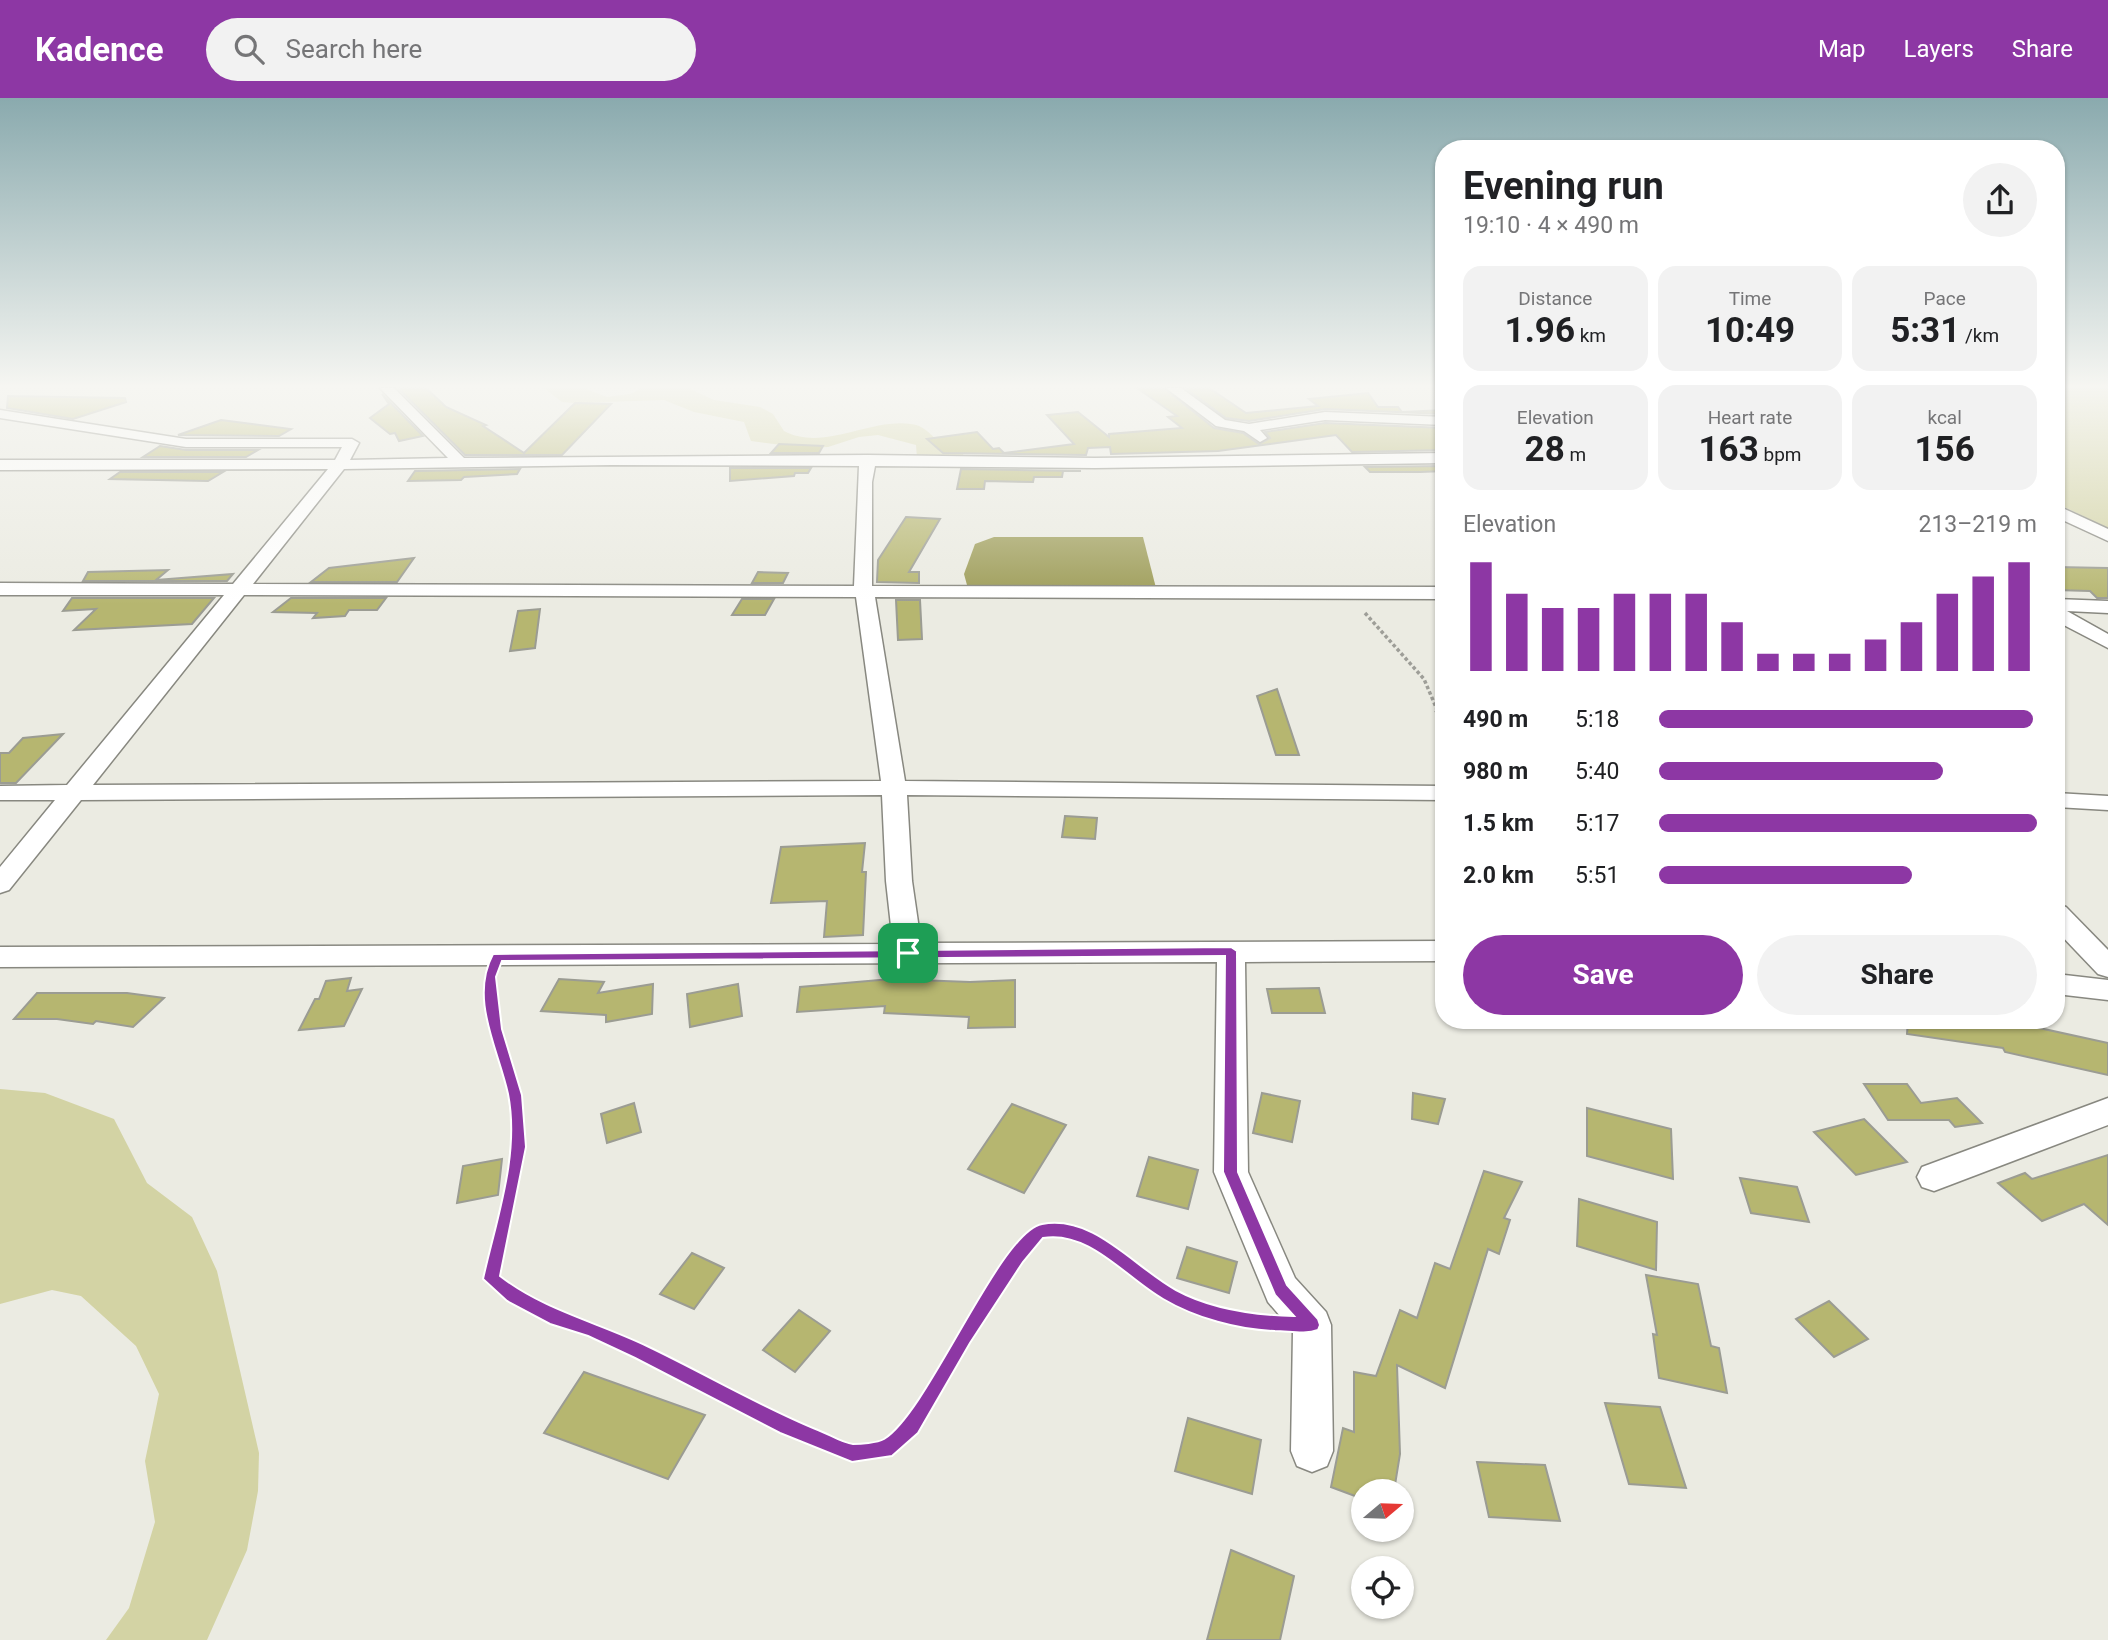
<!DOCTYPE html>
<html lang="en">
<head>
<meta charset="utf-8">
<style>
  :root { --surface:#fff; --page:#f2f2f2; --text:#202124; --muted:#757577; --accent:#8d37a4 }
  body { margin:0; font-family:Roboto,sans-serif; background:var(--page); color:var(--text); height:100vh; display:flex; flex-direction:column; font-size:26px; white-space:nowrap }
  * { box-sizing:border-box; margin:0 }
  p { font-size:23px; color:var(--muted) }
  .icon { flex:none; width:38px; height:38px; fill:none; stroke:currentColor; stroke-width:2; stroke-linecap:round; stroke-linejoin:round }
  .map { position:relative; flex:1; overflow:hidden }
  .drawer { position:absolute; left:1435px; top:42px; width:630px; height:889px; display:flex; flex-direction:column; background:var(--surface); border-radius:28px; box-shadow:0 2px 5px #0004 }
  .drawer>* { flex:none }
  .needle { width:46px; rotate:71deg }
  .fabs { position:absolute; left:1351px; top:1381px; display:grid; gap:14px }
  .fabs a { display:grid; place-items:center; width:63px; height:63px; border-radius:50%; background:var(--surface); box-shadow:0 2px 5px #0004; font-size:35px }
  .pin { position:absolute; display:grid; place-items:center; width:60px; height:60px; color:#fff; margin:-30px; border-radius:14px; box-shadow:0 4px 10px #0006 }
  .round { display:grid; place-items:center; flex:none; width:74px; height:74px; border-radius:37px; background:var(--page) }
  .overview { display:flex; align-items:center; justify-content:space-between; height:119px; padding:0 28px }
  h1 { font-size:38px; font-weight:700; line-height:52px }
  .figures { display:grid; grid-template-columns:repeat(3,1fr); gap:10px; height:119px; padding:7px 28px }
  .figures div { display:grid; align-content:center; border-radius:18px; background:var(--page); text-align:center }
  .figures b { font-size:35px; font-weight:700 }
  .figures small { font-size:19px; font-weight:400 }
  .figures p { font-size:19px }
  .chart { height:196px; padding:14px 28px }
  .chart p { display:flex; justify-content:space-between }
  .chart svg { width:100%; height:126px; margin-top:7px; stroke:var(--accent); stroke-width:6 }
  .cta { display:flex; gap:14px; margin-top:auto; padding:14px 28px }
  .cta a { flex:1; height:80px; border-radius:42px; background:var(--accent); color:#fff; font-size:28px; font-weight:700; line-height:80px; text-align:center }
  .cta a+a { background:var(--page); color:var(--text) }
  ul { padding:0 28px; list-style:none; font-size:23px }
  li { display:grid; grid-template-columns:112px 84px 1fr; align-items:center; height:52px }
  li i { height:18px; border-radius:9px; background:var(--accent) }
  header { display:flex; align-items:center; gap:42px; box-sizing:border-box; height:98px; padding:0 35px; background:var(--accent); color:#fff }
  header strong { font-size:33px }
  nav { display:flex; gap:38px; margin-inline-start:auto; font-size:24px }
  .search { width:490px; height:63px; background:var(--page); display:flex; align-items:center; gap:18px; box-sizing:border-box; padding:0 24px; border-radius:38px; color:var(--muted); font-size:26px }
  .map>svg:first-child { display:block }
  .green { fill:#d3d3a4 }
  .water { fill:#9d9c57 }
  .building { fill:#b6b670; stroke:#9b9c93; stroke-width:2 }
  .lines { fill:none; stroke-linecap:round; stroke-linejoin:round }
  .minor-casing { stroke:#888880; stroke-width:3 }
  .path-far3 { stroke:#9e9e98; stroke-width:3.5; stroke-dasharray:3.5 2.5; stroke-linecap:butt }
  .path-far2 { stroke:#9e9e98; stroke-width:4.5; stroke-dasharray:5 3.5; stroke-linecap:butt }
  .path-far1 { stroke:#9e9e98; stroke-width:5; stroke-dasharray:6 4.5; stroke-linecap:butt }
  .path { stroke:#9e9e98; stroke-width:7; stroke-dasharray:8 5; stroke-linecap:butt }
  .minor { fill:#fff; fill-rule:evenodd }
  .route { fill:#8d37a4; stroke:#fff; stroke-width:2; fill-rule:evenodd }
</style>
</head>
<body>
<header>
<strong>Kadence</strong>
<div class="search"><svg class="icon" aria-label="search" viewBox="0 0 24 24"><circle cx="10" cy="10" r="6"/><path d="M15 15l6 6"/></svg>Search here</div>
<nav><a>Map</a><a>Layers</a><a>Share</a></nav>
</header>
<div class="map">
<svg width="2108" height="1542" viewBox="0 0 2108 1542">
  <rect width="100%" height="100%" fill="#ebebe2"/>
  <!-- green -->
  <g class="green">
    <path d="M 544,290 L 583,290 L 607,299 L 630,296 L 642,290 L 688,290 L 714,302 L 760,309 L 773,316 L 784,333 C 824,354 869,320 911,326 C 923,327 930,336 938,343 C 943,346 953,347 959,348 L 965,360 L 917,360 L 916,347 L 878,337 L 859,339 L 828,349 L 806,350 L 751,343 L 744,324 L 694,314 L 664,302 L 575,305 L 562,304 Z"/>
    <polygon points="2056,290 2108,290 2108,430 2056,405"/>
    <polygon points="0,991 45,995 114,1021 147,1085 192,1119 217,1173 259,1355 258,1393 247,1452 207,1542 106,1542 129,1510 155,1424 145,1363 159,1296 136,1248 81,1198 52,1192 0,1206"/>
  </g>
  <!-- water -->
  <polygon class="water" points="994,439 1143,439 1156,490 967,487 964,476 975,446"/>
  <!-- building -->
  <g class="building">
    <polygon points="398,290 426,290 446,309 486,327 483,328 524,355 575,305 611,306 562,357 465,357"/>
    <polygon points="1137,290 1164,290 1214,330 1243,335 1259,346 1270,340 1265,334 1325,325 1444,330 1444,352 1352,354 1336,337 1218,353 1111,356 1110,349 1088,350 1086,357 943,355 927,341 977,334 993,351 999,350 1004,355 1074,346 1047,317 1078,314 1109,339 1109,336 1182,330 1168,319 1177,318"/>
    <polygon points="1185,290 1209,290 1246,315 1318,308 1309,301 1368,295 1378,309 1398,309 1402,314 1444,312 1444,316 1325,311 1249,323 1226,320"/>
    <polygon points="382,296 423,338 399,343 395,335 390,336 370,320 389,306"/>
    <polygon points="8,298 125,300 126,304 73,321 7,310"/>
    <polygon points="221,322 291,331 279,338 178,337"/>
    <polygon points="779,346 823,348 819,355 771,355"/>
    <polygon points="160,348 186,352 258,352 246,359 143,359"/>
    <polygon points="1444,368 1444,373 1420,374 1370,374 1365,369"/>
    <polygon points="730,370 811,370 808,375 795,375 794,378 730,383"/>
    <polygon points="520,371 517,376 464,379 461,382 408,383 415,373"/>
    <polygon points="961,371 1081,373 1063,373 1062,379 1034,379 1033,384 985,383 984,391 957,391"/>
    <polygon points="120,374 223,374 208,383 110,381"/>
    <polygon points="906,419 940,421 909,474 919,474 919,485 877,484 878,462"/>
    <polygon points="414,460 397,484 311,484 329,470"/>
    <polygon points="2056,469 2108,470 2108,500 2097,500 2090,493 2056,492"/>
    <polygon points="168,472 156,482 233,476 227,483 83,483 88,474"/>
    <polygon points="758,474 788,475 783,485 752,485"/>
    <polygon points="72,500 214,500 192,526 74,532 96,511 63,513"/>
    <polygon points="291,500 386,500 377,512 349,512 345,518 313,520 317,515 273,514"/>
    <polygon points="742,501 774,501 765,517 732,517"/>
    <polygon points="896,502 920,502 922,541 898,542"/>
    <polygon points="540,511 535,550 510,553 518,513"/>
    <polygon points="1277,591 1299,657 1276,657 1257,598"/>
    <polygon points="63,636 16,685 0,685 0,655 9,655 23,640"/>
    <polygon points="1065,718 1097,720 1095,741 1062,739"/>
    <polygon points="865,745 862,774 866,774 863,837 824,839 827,803 771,805 781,749"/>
    <polygon points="351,880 347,893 362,891 344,928 299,932 315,901 319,901 326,883"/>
    <polygon points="559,881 604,884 598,895 653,886 652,916 606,924 606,917 541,913"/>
    <polygon points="891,881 970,884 1015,882 1015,929 968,930 969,919 884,915 885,908 797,914 800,889"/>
    <polygon points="738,886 742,918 690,929 687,896"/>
    <polygon points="1319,890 1325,915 1272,915 1267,891"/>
    <polygon points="37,895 127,895 164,900 133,929 96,923 93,926 57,921 14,921"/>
    <polygon points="1908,922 2003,922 2108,945 2108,977 2005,954 2003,950 1907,936"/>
    <polygon points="1864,986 1907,986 1921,1005 1957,1000 1982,1025 1955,1029 1949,1022 1888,1022"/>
    <polygon points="1262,995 1300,1003 1292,1044 1253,1035"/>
    <polygon points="1413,995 1445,1001 1438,1026 1412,1021"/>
    <polygon points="634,1005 641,1034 607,1045 601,1016"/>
    <polygon points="1012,1006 1066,1027 1024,1095 968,1071"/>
    <polygon points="1587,1010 1671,1031 1673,1081 1587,1058"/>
    <polygon points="1864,1021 1907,1064 1856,1077 1814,1034"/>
    <polygon points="2108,1057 2108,1127 2084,1106 2042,1123 1998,1085 2025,1075 2032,1081"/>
    <polygon points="1149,1059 1198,1072 1188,1111 1137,1098"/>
    <polygon points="502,1061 498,1097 457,1105 463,1068"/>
    <polygon points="1484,1073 1522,1084 1504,1120 1510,1122 1499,1156 1488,1151 1445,1290 1397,1267 1400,1356 1394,1393 1363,1393 1363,1401 1331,1389 1343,1330 1354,1334 1354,1274 1376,1278 1400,1212 1417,1220 1435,1165 1450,1171"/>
    <polygon points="1740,1080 1797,1089 1809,1124 1751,1115"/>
    <polygon points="1579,1101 1657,1124 1656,1172 1577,1148"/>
    <polygon points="1187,1149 1237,1164 1229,1195 1177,1180"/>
    <polygon points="692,1155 724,1170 694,1211 660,1196"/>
    <polygon points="1646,1177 1698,1186 1711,1248 1719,1250 1727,1295 1659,1280 1653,1236 1657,1237"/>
    <polygon points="1829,1203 1868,1241 1834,1259 1796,1221"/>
    <polygon points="799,1212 830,1233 795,1274 763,1252"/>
    <polygon points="584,1274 705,1317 668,1381 544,1335"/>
    <polygon points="1605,1305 1660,1309 1686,1390 1629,1386"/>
    <polygon points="1188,1320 1261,1342 1252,1396 1175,1373"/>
    <polygon points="1477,1364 1545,1367 1560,1423 1489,1419"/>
    <polygon points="1231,1452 1294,1478 1280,1542 1207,1542"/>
  </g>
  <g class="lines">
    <!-- minor casing -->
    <g class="minor-casing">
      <g id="minor">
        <path d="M 380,290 L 394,290 L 464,360 L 868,357 L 1095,360 L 1444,355 L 1444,365 L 1095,370 L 875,368 L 872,384 L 872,488 L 1444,489 L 1444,501 L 875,499 L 905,683 L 1444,688 L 1444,702 L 907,697 L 912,783 L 921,845 L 1444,843 L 1444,863 L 1245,864 L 1248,1074 L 1295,1180 L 1326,1214 L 1331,1227 L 1333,1353 L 1327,1368 L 1312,1374 L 1297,1368 L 1291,1353 L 1293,1233 L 1268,1204 L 1214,1074 L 1217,864 L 0,869 L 0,849 L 893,846 L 886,783 L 882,697 L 81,702 L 9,792 L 0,795 L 0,769 L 55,702 L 0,702 L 0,688 L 67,687 L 224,497 L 0,497 L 0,485 L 233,486 L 328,371 L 0,372 L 0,362 L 335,362 L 342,349 L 186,349 L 0,320 L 0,312 L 186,341 L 352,341 L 359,345 L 350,362 L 448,360 ZM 611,367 L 859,368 L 854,488 L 253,486 L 344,371 ZM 244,497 L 856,499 L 881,683 L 93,687 Z"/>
        <polygon points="1166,290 1181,290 1225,322 1249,326 1325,314 1444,319 1444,327 1325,322 1260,332 1267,340 1260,344 1244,333 1216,328"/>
        <polygon points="2056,407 2108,431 2108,443 2056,419"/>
        <polygon points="2056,501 2108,503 2108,515 2067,513 2108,536 2108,550 2056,523"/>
        <polygon points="2056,695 2108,698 2108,712 2056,709"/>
        <polygon points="2056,806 2066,809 2108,852 2108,879 2098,876 2056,832"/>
        <polygon points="2056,876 2108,882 2108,902 2056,896"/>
        <polygon points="2108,1000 2108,1027 1934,1093 1922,1089 1917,1079 1922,1069"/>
      </g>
    </g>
    <!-- path-far3 -->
    <polyline class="path-far3" points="1365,515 1424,581 1438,614"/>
    <!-- path-far2 -->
    <polyline class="path-far2" points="1436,612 1444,622"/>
    <!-- path-far1 -->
    <g class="path-far1">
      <polyline points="490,881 495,931 515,997 519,1050 497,1152"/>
      <path d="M 1023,1152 L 1039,1133 C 1066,1130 1082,1136 1103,1152"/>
    </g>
    <!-- path -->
    <g class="path">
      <polyline points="498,1150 491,1181 513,1198 556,1221 590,1231 641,1254 786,1328 852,1355 886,1352 911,1329 964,1239 1025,1150"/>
      <polyline points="1101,1150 1169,1197 1203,1211 1269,1225"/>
    </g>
    <!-- minor -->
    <use href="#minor" class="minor"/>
  </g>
  <!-- sky -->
  <linearGradient id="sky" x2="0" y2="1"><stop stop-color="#8aaaae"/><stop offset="0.57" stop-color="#f6f6f2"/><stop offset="1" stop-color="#f6f6f2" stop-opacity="0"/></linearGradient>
  <rect width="2108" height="506" fill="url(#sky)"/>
  <!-- route -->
  <path class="route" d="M 1231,849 L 1237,853 L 1238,1074 L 1287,1187 L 1318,1221 L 1320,1227 L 1318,1232 C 1305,1237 1289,1233 1275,1233 C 1239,1232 1195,1220 1163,1201 C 1126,1180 1089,1132 1043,1140 L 1023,1164 L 970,1245 L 918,1335 L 892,1358 L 852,1364 L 780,1335 L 635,1260 L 588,1238 L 550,1226 L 507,1203 L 483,1181 C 496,1122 520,1057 508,996 C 498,950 469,901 493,856 ZM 1225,858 L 1223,1074 L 1275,1197 L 1294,1218 C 1254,1217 1211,1211 1176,1192 C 1134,1169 1094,1116 1042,1126 C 999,1134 929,1313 884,1341 C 877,1345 860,1346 853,1346 C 842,1345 829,1336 818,1332 C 759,1308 704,1275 647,1248 C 597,1224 544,1212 500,1178 L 526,1049 L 522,997 L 502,931 L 496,879 L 502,863 Z"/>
</svg>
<div class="fabs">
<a><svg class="needle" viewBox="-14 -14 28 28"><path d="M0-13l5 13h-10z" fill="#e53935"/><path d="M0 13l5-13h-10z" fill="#757577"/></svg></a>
<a><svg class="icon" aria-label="locate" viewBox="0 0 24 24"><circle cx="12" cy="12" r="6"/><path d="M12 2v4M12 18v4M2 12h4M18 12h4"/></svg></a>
</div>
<div class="pin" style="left:908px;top:855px;background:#1e9e55"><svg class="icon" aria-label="arrive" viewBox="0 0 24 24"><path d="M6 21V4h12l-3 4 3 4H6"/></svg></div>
<section class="drawer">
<div class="overview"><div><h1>Evening run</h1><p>19:10 · 4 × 490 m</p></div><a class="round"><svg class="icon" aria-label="share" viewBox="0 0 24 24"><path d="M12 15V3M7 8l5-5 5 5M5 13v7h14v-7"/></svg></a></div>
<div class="figures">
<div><p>Distance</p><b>1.96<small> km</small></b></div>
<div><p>Time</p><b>10:49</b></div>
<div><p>Pace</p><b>5:31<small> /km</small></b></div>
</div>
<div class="figures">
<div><p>Elevation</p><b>28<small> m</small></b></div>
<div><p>Heart rate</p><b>163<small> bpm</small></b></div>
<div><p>kcal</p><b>156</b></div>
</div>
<div class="chart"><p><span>Elevation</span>213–219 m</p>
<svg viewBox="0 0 160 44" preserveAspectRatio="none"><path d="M5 44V6M15 44V17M25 44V22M35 44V22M45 44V17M55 44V17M65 44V17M75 44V27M85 44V38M95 44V38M105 44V38M115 44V33M125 44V27M135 44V17M145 44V11M155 44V6"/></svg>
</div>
<ul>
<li><b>490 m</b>5:18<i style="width:99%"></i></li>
<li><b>980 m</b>5:40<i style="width:75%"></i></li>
<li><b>1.5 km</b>5:17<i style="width:100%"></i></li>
<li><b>2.0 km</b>5:51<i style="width:67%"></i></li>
</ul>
<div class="cta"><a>Save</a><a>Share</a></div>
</section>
</div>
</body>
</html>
